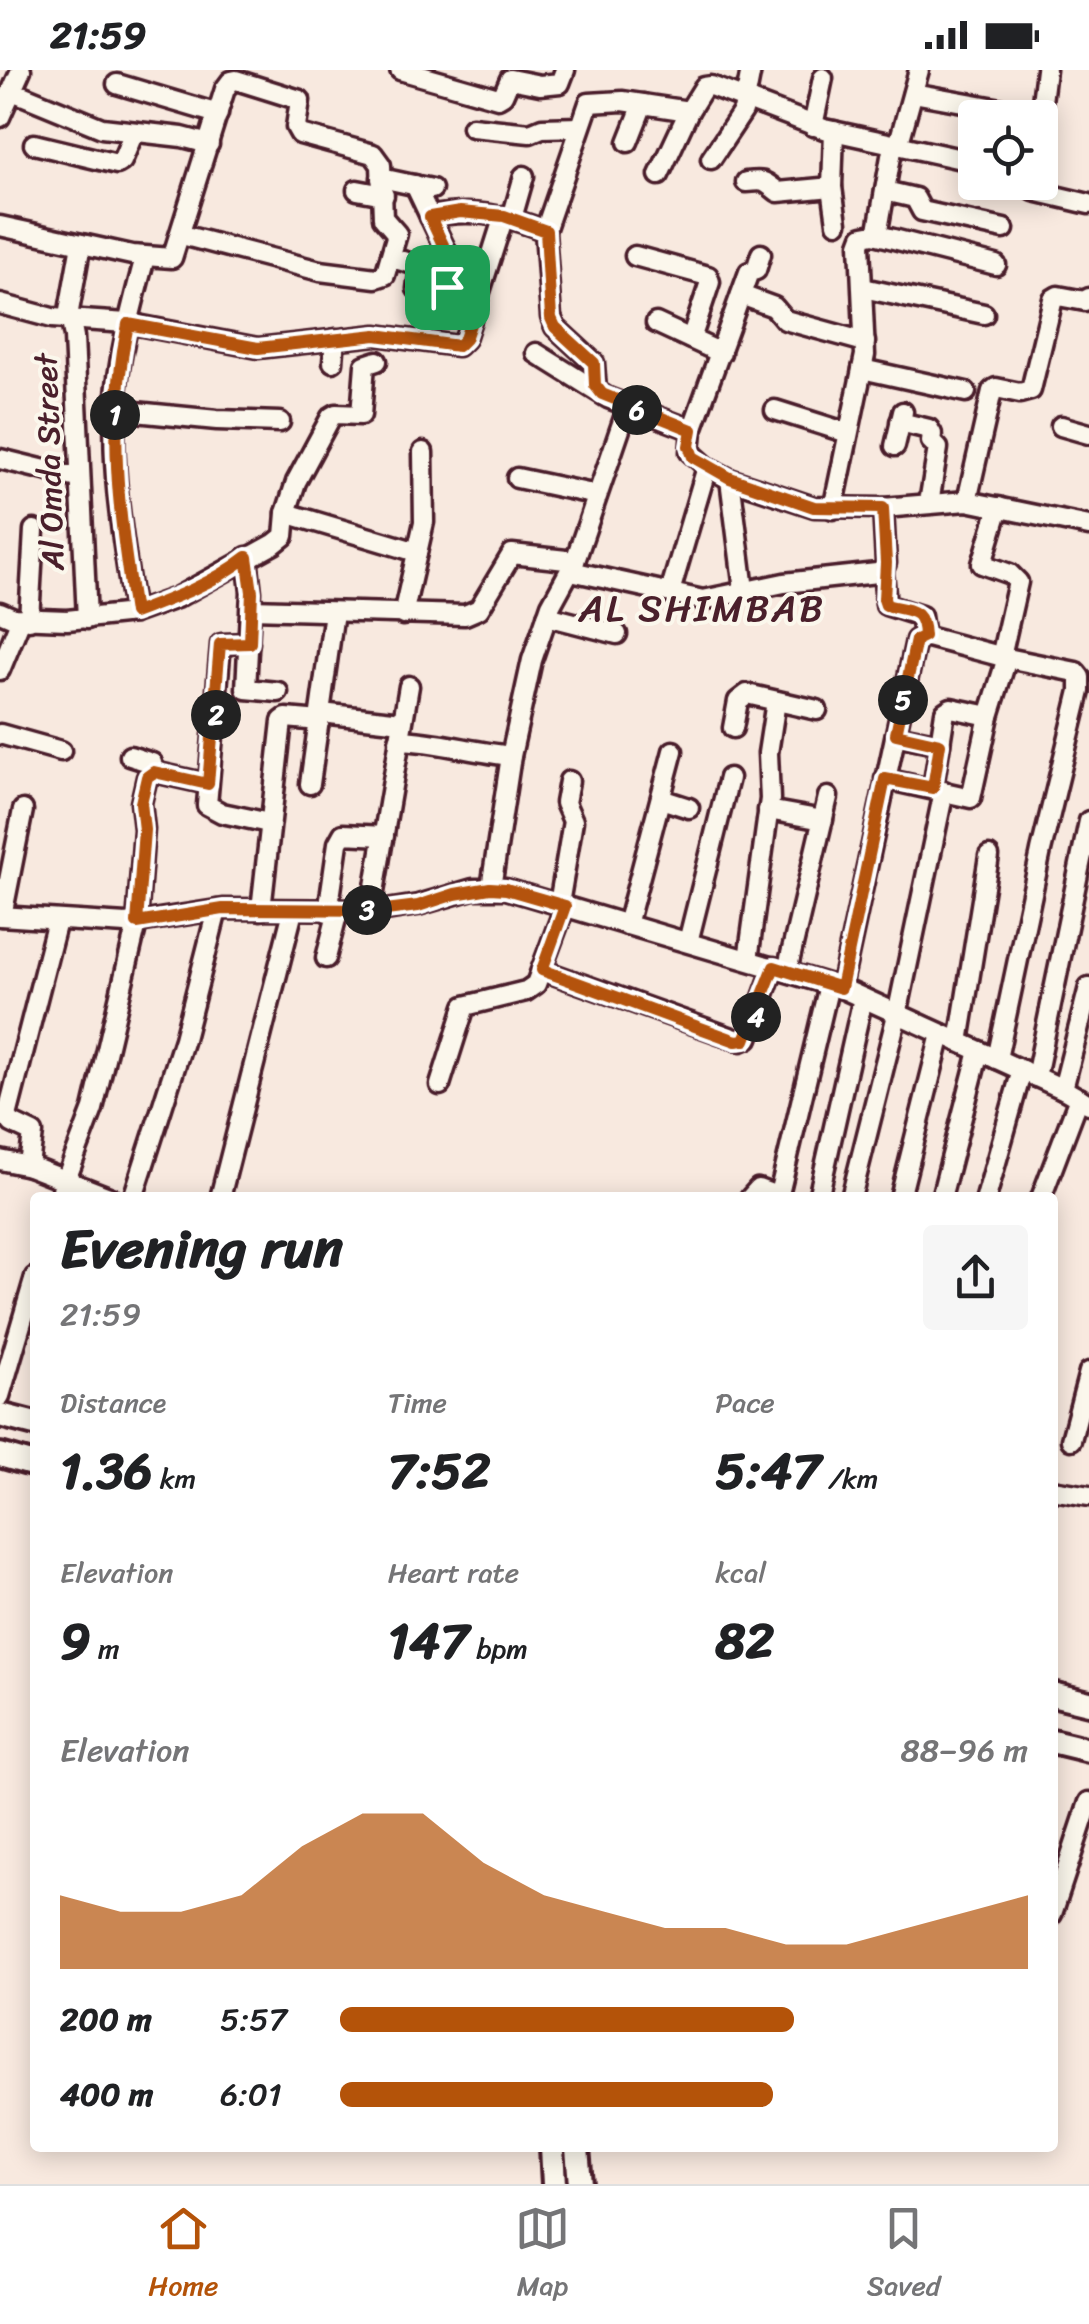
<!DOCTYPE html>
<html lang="en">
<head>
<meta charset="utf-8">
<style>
  :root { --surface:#fff; --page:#f6f6f6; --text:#202124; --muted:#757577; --line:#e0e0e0; --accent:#b45309 }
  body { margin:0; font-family:Sriracha,sans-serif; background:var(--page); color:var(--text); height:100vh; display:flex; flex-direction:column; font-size:38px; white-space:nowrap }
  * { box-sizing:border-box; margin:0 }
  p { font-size:32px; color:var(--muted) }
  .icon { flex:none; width:55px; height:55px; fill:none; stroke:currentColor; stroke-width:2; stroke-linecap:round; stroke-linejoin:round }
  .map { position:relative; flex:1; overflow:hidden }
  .panel { position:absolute; left:30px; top:1122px; width:1028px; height:960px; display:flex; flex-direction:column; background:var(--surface); border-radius:10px; box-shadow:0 5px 25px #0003 }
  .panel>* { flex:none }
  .controls { position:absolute; left:958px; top:30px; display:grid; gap:20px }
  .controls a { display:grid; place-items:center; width:100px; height:100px; border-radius:10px; background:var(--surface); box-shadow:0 5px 25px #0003; font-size:50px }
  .pin { position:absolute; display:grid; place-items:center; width:85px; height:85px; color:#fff; margin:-42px; border-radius:20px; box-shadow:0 5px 15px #0006 }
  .km { position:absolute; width:50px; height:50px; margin:-25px; border-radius:50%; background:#222; color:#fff; font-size:28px; line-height:50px; text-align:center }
  .round { display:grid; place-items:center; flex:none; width:105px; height:105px; border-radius:10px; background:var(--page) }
  .head { display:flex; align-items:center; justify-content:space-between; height:170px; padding:0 30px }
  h1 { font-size:55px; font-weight:800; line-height:75px }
  .stats { display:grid; grid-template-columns:repeat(3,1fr); gap:15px; height:170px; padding:10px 30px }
  .stats div { display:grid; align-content:center }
  .stats b { font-size:50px; font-weight:800 }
  .stats small { font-size:28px; font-weight:400 }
  .stats p { font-size:28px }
  .chart { height:280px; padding:20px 30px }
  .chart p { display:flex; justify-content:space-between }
  .chart svg { width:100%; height:180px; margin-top:10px; fill:var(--accent); opacity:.7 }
  ul { padding:0 30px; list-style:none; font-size:32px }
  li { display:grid; grid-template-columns:160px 120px 1fr; align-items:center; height:75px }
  li i { height:25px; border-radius:12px; background:var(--accent) }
  .status { display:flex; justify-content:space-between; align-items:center; height:70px; padding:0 50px; background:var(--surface); direction:ltr }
  .status svg { height:28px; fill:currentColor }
  .menu { display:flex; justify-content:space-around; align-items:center; height:140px; border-top:2px solid var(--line); background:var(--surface); font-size:28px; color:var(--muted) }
  .menu a { display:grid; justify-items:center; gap:5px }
  .menu .active { color:var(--accent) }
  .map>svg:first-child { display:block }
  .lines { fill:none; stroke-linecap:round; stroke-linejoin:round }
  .minor-casing { stroke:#4a1f2b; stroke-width:25 }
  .tertiary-casing { stroke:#4a1f2b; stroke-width:30 }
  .minor { stroke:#fbf7ec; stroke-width:18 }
  .tertiary { stroke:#fbf7ec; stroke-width:22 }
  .route-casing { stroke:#fff; stroke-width:20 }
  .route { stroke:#b45309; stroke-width:12 }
  .labels { text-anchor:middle; stroke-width:8; stroke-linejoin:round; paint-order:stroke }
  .street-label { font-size:32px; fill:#4a1f2b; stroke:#fbf7ec }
  .quarter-label { font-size:38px; letter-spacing:2.5px; fill:#4a1f2b; stroke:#fbf7ec }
</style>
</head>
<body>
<div class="status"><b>21:59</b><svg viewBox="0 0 49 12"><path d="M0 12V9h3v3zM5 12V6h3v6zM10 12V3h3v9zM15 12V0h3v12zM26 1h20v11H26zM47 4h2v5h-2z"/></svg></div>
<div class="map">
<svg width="1089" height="2114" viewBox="0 0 1089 2114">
  <rect width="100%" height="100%" fill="#f8e9df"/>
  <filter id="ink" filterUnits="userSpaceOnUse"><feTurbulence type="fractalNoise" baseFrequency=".01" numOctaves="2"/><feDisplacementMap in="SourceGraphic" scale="20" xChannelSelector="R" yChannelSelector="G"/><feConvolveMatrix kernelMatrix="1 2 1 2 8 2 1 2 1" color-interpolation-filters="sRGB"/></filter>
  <g filter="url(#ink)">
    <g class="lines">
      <!-- minor casing -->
      <g class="minor-casing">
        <g id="minor">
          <polyline points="400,0 498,28 503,25 510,9 540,15 560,13 565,0"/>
          <polyline points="117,14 218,44"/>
          <polyline points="12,21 102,58 182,67 209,74"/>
          <polyline points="913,23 1007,40"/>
          <polyline points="0,47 21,0"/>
          <polyline points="1040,48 1046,0"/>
          <polyline points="813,56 823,8"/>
          <polyline points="472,57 530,63 542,58 580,57"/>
          <polyline points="834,61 832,117 837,153"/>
          <polyline points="628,72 643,34"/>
          <polyline points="34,74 117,94 122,91 134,62"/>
          <polyline points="898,76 919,0"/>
          <polyline points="711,89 743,41 751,0"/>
          <polyline points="659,105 689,41"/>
          <polyline points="381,108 432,119"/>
          <path d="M 746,112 C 766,110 764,111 778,122 L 832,117"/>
          <polyline points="1031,112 1034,121 1089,134"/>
          <polyline points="415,115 452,193 448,220 477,233"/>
          <polyline points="357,120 384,125"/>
          <polyline points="885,121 915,128 922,141 1004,159"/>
          <path d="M 430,147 C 472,138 506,145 545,161"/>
          <polyline points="512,148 524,106"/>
          <polyline points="0,156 132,185 172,188 225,19 231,11 236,10 300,30 296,57 300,64 373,84 381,95 383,148 397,164 385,205 376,208 320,201 182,165"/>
          <polyline points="874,164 996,195"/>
          <polyline points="81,174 69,241 74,267 87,549"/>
          <polyline points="761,184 756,200 749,202 692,360 690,382 707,397 730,409 814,437 883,438 967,431 1089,456"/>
          <polyline points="635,186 708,206 710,212 691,269"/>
          <polyline points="392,188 420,196 417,219"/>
          <polyline points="863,218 984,244"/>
          <polyline points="741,225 774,237 785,250 865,272"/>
          <polyline points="0,234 52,248 127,253 258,278 376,265 458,276 465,269 504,146"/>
          <polyline points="656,253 721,283"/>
          <polyline points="536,283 608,328 692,360"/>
          <polyline points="377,291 365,295 361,345 336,344 331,347 296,412 286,443 417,482"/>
          <polyline points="333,292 335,269"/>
          <polyline points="862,299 966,322"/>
          <polyline points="596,320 594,293 555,257 551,247 545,161 589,33 623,31 689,41 704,17 711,16 824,59 975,92"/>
          <polyline points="115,340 217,350 280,352"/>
          <polyline points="775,340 848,363"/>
          <polyline points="900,352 929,359 932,364 931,371 938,378 929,433"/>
          <polyline points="1061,356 1089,364"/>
          <polyline points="895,376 903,342"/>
          <polyline points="0,389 78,408"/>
          <polyline points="517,408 597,425"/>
          <polyline points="730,409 744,520"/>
          <polyline points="967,431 992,321 996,318 1020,323 1031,320 1053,229 1058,226 1085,231 1089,228"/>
          <polyline points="999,437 982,494 1010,504 1018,512 1001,587"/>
          <polyline points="833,439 865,285 860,174 863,166 874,164 878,160 893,75"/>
          <polyline points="247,487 251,522 246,619 278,622"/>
          <polyline points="883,500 886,535 921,546 924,566"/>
          <polyline points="571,501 703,530 784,513 877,503 883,500 886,493 883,438"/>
          <polyline points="670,522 707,397"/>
          <polyline points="251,539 465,545 479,539 512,484 575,491"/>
          <polyline points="0,542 14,548 67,550 134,543 176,528 274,474 284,466 286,443"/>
          <path d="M 134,543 C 124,476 111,406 115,337 C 118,286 132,237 145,187"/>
          <polyline points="403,545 424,452 423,382"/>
          <polyline points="547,546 617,564"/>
          <polyline points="29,550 34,460"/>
          <polyline points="924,566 1007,588"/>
          <polyline points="249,573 221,574 207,735 222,743 269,753"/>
          <polyline points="0,600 21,549"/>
          <polyline points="321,643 402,652"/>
          <polyline points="733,658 738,631 747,624 817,640"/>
          <polyline points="0,664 61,681"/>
          <polyline points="896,665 940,674"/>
          <path d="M 399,670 C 437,671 472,682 511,686"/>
          <polyline points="130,686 152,693 154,702"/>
          <polyline points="885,709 971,728 989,646"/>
          <polyline points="310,714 334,542"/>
          <polyline points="933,718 945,642 951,638 989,646 1007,588 1076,602 1080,607 1080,621 1041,781 997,989"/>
          <polyline points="661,729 689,738"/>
          <polyline points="768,740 823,750"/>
          <polyline points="491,818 511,686 532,590 551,535 575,491 628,336"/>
          <polyline points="559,834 573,751 565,733 569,711"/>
          <polyline points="261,840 282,651 286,648 320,651"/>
          <polyline points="371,840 409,616"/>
          <polyline points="328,842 338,773 343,764 384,766"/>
          <polyline points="0,846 126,854 223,839 386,840 418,835 473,819 506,819 841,918 1063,1019 1089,1034"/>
          <polyline points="2,846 23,740"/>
          <polyline points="627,855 673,681"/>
          <polyline points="688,872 729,708"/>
          <polyline points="326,888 338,841"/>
          <polyline points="748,890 770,729 768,683 776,631"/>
          <polyline points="542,900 741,971 748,968 774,897"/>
          <polyline points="787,901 828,727"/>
          <polyline points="841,918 916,570 924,566"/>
          <polyline points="959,972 989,786"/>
          <polyline points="1036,1007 1089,751"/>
          <polyline points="440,1015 465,936 526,921 536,914 565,836"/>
          <polyline points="1063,1019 1089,917"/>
          <polyline points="0,1090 29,1096 111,1128"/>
          <polyline points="29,1096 33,1063 12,1053 7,1046 57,851"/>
          <polyline points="59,1128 93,1039 137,853 144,759 141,733 147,707 154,702 208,714"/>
          <polyline points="133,1128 184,969 217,840"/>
          <polyline points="220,1128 293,841"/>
          <polyline points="750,1128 758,1119 774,1125 780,1120 829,915"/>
          <polyline points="818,1128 863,928"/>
          <polyline points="851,1128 897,945 944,721"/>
          <polyline points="900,1128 941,964"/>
          <polyline points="941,1128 979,981"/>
          <polyline points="986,1128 1022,1000"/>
          <polyline points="1041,1128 1079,1028"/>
          <polyline points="0,1326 35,1207"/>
          <polyline points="1071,1370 1089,1302"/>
          <polyline points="1052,1420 1089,1426"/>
          <polyline points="1052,1844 1089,1732"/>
        </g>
      </g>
      <!-- tertiary casing -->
      <g class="tertiary-casing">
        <g id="tertiary">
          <polyline points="0,1345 35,1354"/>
          <polyline points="0,1385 35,1395"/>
          <polyline points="1052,1624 1089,1633"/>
          <polyline points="1052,1671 1089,1680"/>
          <polyline points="552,2078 554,2114"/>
          <polyline points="577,2078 580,2114"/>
        </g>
      </g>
      <!-- minor -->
      <use href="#minor" class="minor"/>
      <!-- tertiary -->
      <use href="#tertiary" class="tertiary"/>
    </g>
  </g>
  <g class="lines" filter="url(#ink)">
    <!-- route casing -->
    <g class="route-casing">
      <path id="route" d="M 460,142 L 504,146 L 546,161 L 551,248 L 555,257 L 594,293 L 595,315 L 602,324 L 692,360 L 689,376 L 693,387 L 730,408 L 814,437 L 883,438 L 886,493 L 884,529 L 886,535 C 911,542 923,537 924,566 L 916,570 L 896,664 L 940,674 L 933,718 L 885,709 L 841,918 L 774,897 L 745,970 L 736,971 L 542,900 L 565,836 L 506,819 L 490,818 L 455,824 L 418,836 L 386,840 L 223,839 L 137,853 L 144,760 L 141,733 L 147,707 L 154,702 L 208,714 L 220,574 L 250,573 L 252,522 L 247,487 C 214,513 174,528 134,543 C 119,442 106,356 128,254 L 258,278 L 376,265 L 458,276 L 465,269 L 477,233 L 448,220 L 452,194 L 430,147 Z"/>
    </g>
    <!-- route -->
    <use href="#route" class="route"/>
  </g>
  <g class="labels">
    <!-- street labels -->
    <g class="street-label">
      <text transform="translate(49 392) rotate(-92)" y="11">Al Omda Street</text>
    </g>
    <!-- quarter labels -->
    <g class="quarter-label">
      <text x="702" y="551">AL SHIMBAB</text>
    </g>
  </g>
</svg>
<div class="controls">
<a><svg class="icon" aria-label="locate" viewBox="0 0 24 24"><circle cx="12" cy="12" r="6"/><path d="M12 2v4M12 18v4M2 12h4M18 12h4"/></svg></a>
</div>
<div class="pin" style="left:447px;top:217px;background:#1e9e55"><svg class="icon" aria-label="arrive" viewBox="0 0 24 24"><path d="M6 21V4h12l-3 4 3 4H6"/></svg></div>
<b class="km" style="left:115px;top:345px">1</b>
<b class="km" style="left:216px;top:645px">2</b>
<b class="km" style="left:367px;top:840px">3</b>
<b class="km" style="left:756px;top:947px">4</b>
<b class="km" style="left:903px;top:630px">5</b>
<b class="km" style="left:637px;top:340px">6</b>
<section class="panel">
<div class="head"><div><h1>Evening run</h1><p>21:59</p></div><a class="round"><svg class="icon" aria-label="share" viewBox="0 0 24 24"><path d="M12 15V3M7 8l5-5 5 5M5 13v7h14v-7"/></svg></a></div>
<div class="stats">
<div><p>Distance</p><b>1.36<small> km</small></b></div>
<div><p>Time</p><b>7:52</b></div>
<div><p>Pace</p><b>5:47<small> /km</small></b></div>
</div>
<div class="stats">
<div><p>Elevation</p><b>9<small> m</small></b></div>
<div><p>Heart rate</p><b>147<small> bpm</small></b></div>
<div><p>kcal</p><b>82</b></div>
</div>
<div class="chart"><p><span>Elevation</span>88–96 m</p>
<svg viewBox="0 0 160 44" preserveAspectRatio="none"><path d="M0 44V26L10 30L20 30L30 26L40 14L50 6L60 6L70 18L80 26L90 30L100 34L110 34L120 38L130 38L140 34L150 30L160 26V44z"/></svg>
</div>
<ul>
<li><b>200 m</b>5:57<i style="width:66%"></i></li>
<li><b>400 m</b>6:01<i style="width:63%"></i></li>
</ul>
</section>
</div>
<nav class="menu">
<a class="active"><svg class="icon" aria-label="home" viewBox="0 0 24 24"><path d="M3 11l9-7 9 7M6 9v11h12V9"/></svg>Home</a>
<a><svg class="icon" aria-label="map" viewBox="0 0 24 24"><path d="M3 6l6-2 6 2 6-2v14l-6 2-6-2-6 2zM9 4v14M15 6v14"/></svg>Map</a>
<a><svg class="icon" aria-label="saved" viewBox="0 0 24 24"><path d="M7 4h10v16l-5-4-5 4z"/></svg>Saved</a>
</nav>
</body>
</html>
